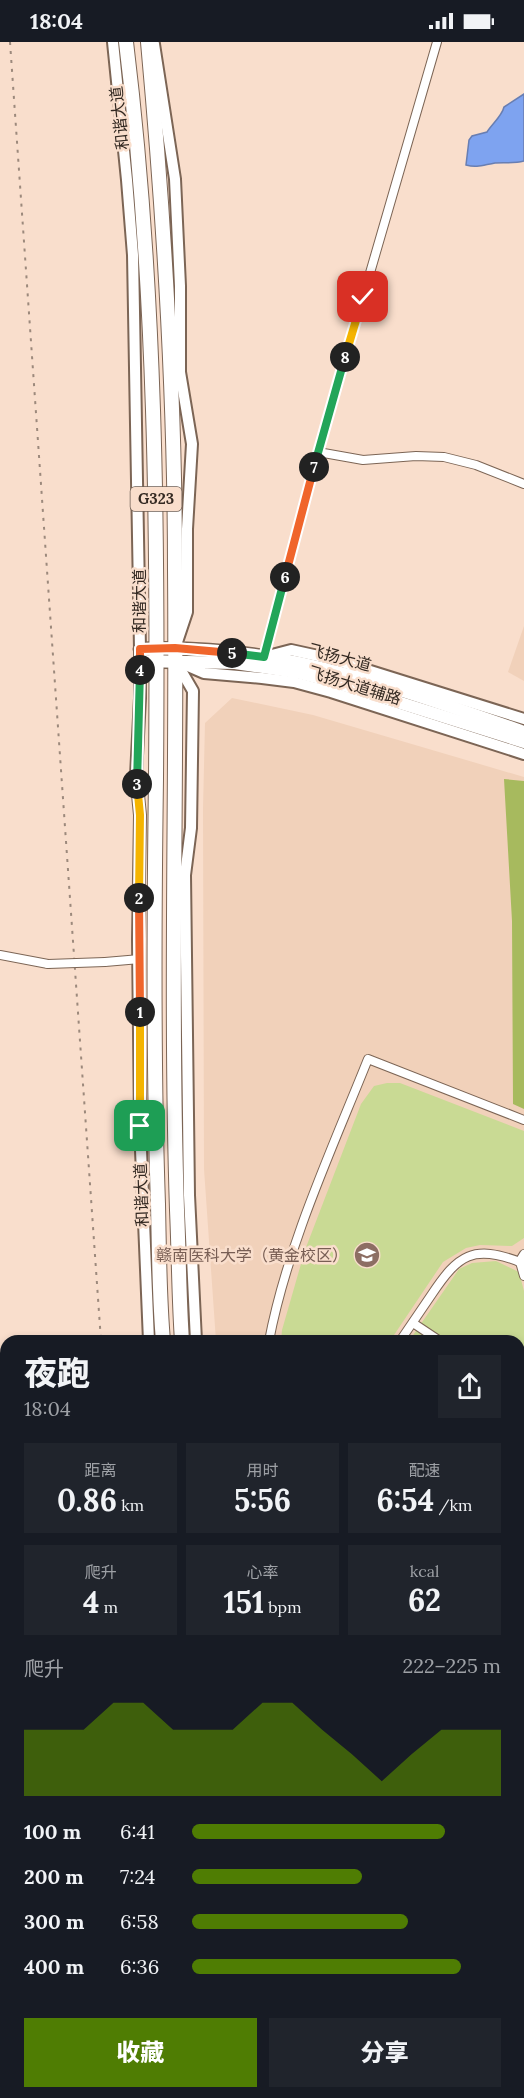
<!DOCTYPE html>
<html lang="zh">
<head>
<meta charset="utf-8">
<style>
  :root { --surface:#171b24; --page:#20242c; --text:#f1f3f6; --muted:#9ea1a6; --accent:#4f7d03 }
  body { margin:0; font-family:Lora,"Noto Sans SC",serif; background:var(--page); color:var(--text); height:100vh; display:flex; flex-direction:column; font-size:22px; white-space:nowrap }
  * { box-sizing:border-box; margin:0 }
  p { font-size:20px; color:var(--muted) }
  .icon { flex:none; width:33px; height:33px; fill:none; stroke:currentColor; stroke-width:2; stroke-linecap:round; stroke-linejoin:round }
  .map { position:relative; flex:1; overflow:hidden }
  .drawer { position:absolute; left:0px; top:1293px; width:525px; height:764px; display:flex; flex-direction:column; background:var(--surface); border-radius:18px 18px 0 0; box-shadow:0 3px 9px #0003 }
  .drawer>* { flex:none }
  .pin { position:absolute; display:grid; place-items:center; width:51px; height:51px; color:#fff; margin:-26px; border-radius:12px; box-shadow:0 3px 9px #0006 }
  .km { position:absolute; width:30px; height:30px; margin:-15px; border-radius:50%; background:#222; color:#fff; font-size:16px; line-height:30px; text-align:center }
  .round { display:grid; place-items:center; flex:none; width:63px; height:63px; border-radius:0px; background:var(--page) }
  .overview { display:flex; align-items:center; justify-content:space-between; height:102px; padding:0 24px }
  h1 { font-size:33px; font-weight:800; line-height:45px }
  .metrics { display:grid; grid-template-columns:repeat(3,1fr); gap:9px; height:102px; padding:6px 24px }
  .metrics div { display:grid; align-content:center; border-radius:0px; background:var(--page); text-align:center }
  .metrics b { font-size:30px; font-weight:800 }
  .metrics small { font-size:16px; font-weight:400 }
  .metrics p { font-size:16px }
  .chart { height:168px; padding:12px 24px }
  .chart p { display:flex; justify-content:space-between }
  .chart svg { width:100%; height:108px; margin-top:6px; fill:var(--accent); opacity:.7 }
  .action { display:flex; gap:12px; margin-top:auto; padding:12px 24px }
  .action a { flex:1; height:69px; border-radius:0px; background:var(--accent); color:#fff; font-size:24px; font-weight:800; line-height:69px; text-align:center }
  .action a+a { background:var(--page); color:var(--text) }
  ul { padding:0 24px; list-style:none; font-size:20px }
  li { display:grid; grid-template-columns:96px 72px 1fr; align-items:center; height:45px }
  li i { height:15px; border-radius:8px; background:var(--accent) }
  .status { display:flex; justify-content:space-between; align-items:center; height:42px; padding:0 30px; background:var(--surface); direction:ltr }
  .status svg { height:16px; fill:currentColor }
  .map>svg:first-child { display:block }
  .built { fill:#f1d1ba }
  .green { fill:#c9da94 }
  .forest { fill:#a7ba5e }
  .water { fill:#7ea3f0; stroke:#687eb2; stroke-width:1.5 }
  .lines { fill:none; stroke-linecap:round; stroke-linejoin:round }
  .stream { stroke:#687eb2; stroke-width:2 }
  .street-casing { stroke:#7c6555; stroke-width:10 }
  .secondary-casing { stroke:#7c6555; stroke-width:14 }
  .primary-casing { stroke:#7c6555; stroke-width:15 }
  .highway-casing { stroke:#7c6555; stroke-width:16 }
  .street { stroke:#fff; stroke-width:8 }
  .secondary { stroke:#fff; stroke-width:10 }
  .primary { stroke:#fff; stroke-width:12 }
  .highway { stroke:#fff; stroke-width:14 }
  .rail { stroke:#9c897c; stroke-width:2; stroke-dasharray:3 6; stroke-linecap:butt }
  .street-bridge-casing { stroke:#7c6555; stroke-width:10; stroke-linecap:butt }
  .street-bridge { stroke:#fff; stroke-width:8 }
  .split-1-casing { stroke:#fff; stroke-width:12 }
  .split-2-casing { stroke:#fff; stroke-width:12 }
  .split-3-casing { stroke:#fff; stroke-width:12 }
  .split-4-casing { stroke:#fff; stroke-width:12 }
  .split-5-casing { stroke:#fff; stroke-width:12 }
  .split-6-casing { stroke:#fff; stroke-width:12 }
  .split-7-casing { stroke:#fff; stroke-width:12 }
  .split-8-casing { stroke:#fff; stroke-width:12 }
  .split-9-casing { stroke:#fff; stroke-width:12 }
  .split-1 { stroke:#f5b400; stroke-width:8 }
  .split-2 { stroke:#f0652b; stroke-width:8 }
  .split-3 { stroke:#f5b400; stroke-width:8 }
  .split-4 { stroke:#22a559; stroke-width:8 }
  .split-5 { stroke:#f0652b; stroke-width:8 }
  .split-6 { stroke:#22a559; stroke-width:8 }
  .split-7 { stroke:#f0652b; stroke-width:8 }
  .split-8 { stroke:#22a559; stroke-width:8 }
  .split-9 { stroke:#f5b400; stroke-width:8 }
  .labels { text-anchor:middle; stroke-width:5; stroke-linejoin:round; paint-order:stroke }
  .shield { fill:#f9decc; stroke:#6e5f55; stroke-width:1.5 }
  .shield-label { font-size:15px; font-weight:bold; fill:#332922 }
  .street-label { font-size:16px; fill:#332922; stroke:#f9decc }
  .education-label { font-size:16px; fill:#785e54; stroke:#f9decc; text-anchor:end }
</style>
</head>
<body>
<div class="status"><b>18:04</b><svg viewBox="0 0 49 12"><path d="M0 12V9h3v3zM5 12V6h3v6zM10 12V3h3v9zM15 12V0h3v12zM26 1h20v11H26zM47 4h2v5h-2z"/></svg></div>
<div class="map">
<svg width="524" height="2056" viewBox="0 0 524 2056">
  <rect width="100%" height="100%" fill="#f9decc"/>
  <!-- built -->
  <g class="built">
    <polygon points="524,584 524,639 508,630"/>
    <polygon points="232,656 313,673 524,735 524,1727 519,1727 519,1299 216,1299 204,1127 203,767 205,681"/>
  </g>
  <!-- green -->
  <g class="green">
    <polygon points="387,1041 400,1041 524,1089 524,1196 512,1204 480,1203 466,1206 443,1220 390,1299 281,1299 282,1288 305,1208 361,1062 374,1044"/>
    <polygon points="496,1219 519,1230 524,1249 524,1445 519,1446 519,1299 409,1299 459,1227 472,1221"/>
    <polygon points="524,1466 524,1682 519,1681 519,1467"/>
    <polygon points="524,1949 524,2056 311,2056 314,2050 519,2050 519,1951"/>
  </g>
  <!-- forest -->
  <polygon class="forest" points="504,737 524,739 524,1067 513,1062 512,879"/>
  <!-- water -->
  <path class="water" d="M 524,52 L 524,119 C 514,122 505,120 495,121 C 483,123 477,126 466,123 L 469,98 L 472,94 L 487,90 C 492,82 502,74 504,65 Z"/>
  <g class="lines">
    <!-- stream -->
    <polyline class="stream" points="0,1317 3,1322 0,1329"/>
    <!-- street casing -->
    <g class="street-casing">
      <g id="street">
        <polyline points="318,410 363,418 416,414 444,415 476,423 524,442"/>
        <polyline points="264,615 318,410 437,0"/>
        <polyline points="0,913 48,922"/>
        <polyline points="105,920 140,917"/>
        <polyline points="519,1220 524,1212"/>
        <polyline points="413,1281 440,1299"/>
        <path d="M 269,1299 C 287,1204 332,1107 368,1017 L 524,1078"/>
        <path d="M 400,1299 C 411,1283 421,1268 432,1252 C 458,1213 473,1202 520,1220 L 524,1234"/>
        <polyline points="519,1526 524,1518"/>
        <polyline points="519,1583 524,1587"/>
        <polyline points="519,1618 524,1611"/>
        <polyline points="519,1692 524,1693"/>
      </g>
    </g>
    <!-- secondary casing -->
    <g class="secondary-casing">
      <g id="secondary">
        <polyline points="113,0 127,138 133,213 140,607 140,656 136,733 140,773 138,897 140,1084 149,1299"/>
        <polyline points="154,2 175,137 180,244 180,330 192,402 187,487 187,570 178,597"/>
        <polyline points="268,614 291,608 332,617 524,677"/>
        <polyline points="175,618 193,649 191,786 185,833 189,1153 196,1299"/>
        <polyline points="181,621 204,631 262,636 294,640 331,650 524,712"/>
        <polyline points="519,1894 524,1892"/>
        <polyline points="519,1941 524,1939"/>
      </g>
    </g>
    <!-- primary casing -->
    <g class="primary-casing">
      <g id="primary">
        <path d="M 140,607 C 192,605 248,610 300,621 C 374,637 452,665 524,690"/>
        <polyline points="140,619 235,621 296,630 331,639 524,700"/>
        <polyline points="519,1908 524,1906"/>
        <polyline points="519,1926 524,1924"/>
        <polyline points="0,2052 18,2050"/>
        <polyline points="60,2056 106,2050"/>
      </g>
    </g>
    <!-- highway casing -->
    <g class="highway-casing">
      <g id="highway">
        <path d="M 126,0 C 156,245 158,491 156,737 C 154,879 153,1020 158,1162 C 159,1208 159,1253 163,1299"/>
        <path d="M 148,0 C 164,175 175,352 175,528 C 177,742 170,955 177,1168 C 179,1212 179,1256 182,1299"/>
        <polyline points="190,2050 200,2056"/>
        <polyline points="244,2050 245,2056"/>
        <polyline points="263,2050 264,2056"/>
        <polyline points="280,2056 281,2050"/>
      </g>
    </g>
    <!-- street -->
    <use href="#street" class="street"/>
    <!-- secondary -->
    <use href="#secondary" class="secondary"/>
    <!-- primary -->
    <use href="#primary" class="primary"/>
    <!-- highway -->
    <use href="#highway" class="highway"/>
    <!-- rail -->
    <g class="rail">
      <polyline points="10,0 101,1299"/>
      <polyline points="150,2050 151,2056"/>
    </g>
    <!-- street-bridge casing -->
    <g class="street-bridge-casing">
      <polyline id="street-bridge" points="48,922 105,920"/>
    </g>
    <!-- street-bridge -->
    <use href="#street-bridge" class="street-bridge"/>
  </g>
  <g class="lines">
    <!-- split-1 casing -->
    <g class="split-1-casing">
      <polyline id="split-1" points="140,970 140,1084"/>
    </g>
    <!-- split-2 casing -->
    <g class="split-2-casing">
      <polyline id="split-2" points="139,856 140,970"/>
    </g>
    <!-- split-3 casing -->
    <g class="split-3-casing">
      <polyline id="split-3" points="137,742 140,773 139,856"/>
    </g>
    <!-- split-4 casing -->
    <g class="split-4-casing">
      <polyline id="split-4" points="137,742 140,628"/>
    </g>
    <!-- split-5 casing -->
    <g class="split-5-casing">
      <polyline id="split-5" points="140,628 140,607 175,606 232,611"/>
    </g>
    <!-- split-6 casing -->
    <g class="split-6-casing">
      <polyline id="split-6" points="232,611 264,615 285,535"/>
    </g>
    <!-- split-7 casing -->
    <g class="split-7-casing">
      <polyline id="split-7" points="285,535 314,425"/>
    </g>
    <!-- split-8 casing -->
    <g class="split-8-casing">
      <polyline id="split-8" points="314,425 345,315"/>
    </g>
    <!-- split-9 casing -->
    <g class="split-9-casing">
      <polyline id="split-9" points="345,315 363,255"/>
    </g>
    <!-- split-1 -->
    <use href="#split-1" class="split-1"/>
    <!-- split-2 -->
    <use href="#split-2" class="split-2"/>
    <!-- split-3 -->
    <use href="#split-3" class="split-3"/>
    <!-- split-4 -->
    <use href="#split-4" class="split-4"/>
    <!-- split-5 -->
    <use href="#split-5" class="split-5"/>
    <!-- split-6 -->
    <use href="#split-6" class="split-6"/>
    <!-- split-7 -->
    <use href="#split-7" class="split-7"/>
    <!-- split-8 -->
    <use href="#split-8" class="split-8"/>
    <!-- split-9 -->
    <use href="#split-9" class="split-9"/>
  </g>
  <!-- icons -->
  <defs>
    <g id="university-disc" transform="scale(1.35)"><circle r="9.5" fill="#8d6e63" stroke="#f9decc"/><path d="M0-5L7-2L0 1L-7-2ZM-4 1L0 2.5L4 1V4Q0 6-4 4Z" fill="#fff"/></g>
  </defs>
  <g fill-rule="evenodd">
    <use href="#university-disc" x="367" y="1213"/>
  </g>
  <g class="labels">
    <!-- shield labels -->
    <rect class="shield" x="130.5" y="445" width="51" height="24" rx="4.5"/>
    <g class="shield-label">
      <text x="156" y="462">G323</text>
    </g>
    <!-- street labels -->
    <g class="street-label">
      <text transform="translate(119 76) rotate(-96)" y="6">和谐大道</text>
      <text transform="translate(139 559) rotate(-90)" y="6">和谐大道</text>
      <text transform="translate(340 615) rotate(15)" y="6">飞扬大道</text>
      <text transform="translate(355 643) rotate(17)" y="6">飞扬大道辅路</text>
      <text transform="translate(141 1153) rotate(-92)" y="6">和谐大道</text>
    </g>
    <!-- education labels -->
    <g class="education-label">
      <text x="348" y="1219">赣南医科大学（黄金校区）</text>
    </g>
  </g>
</svg>
<div class="pin" style="left:140px;top:1084px;background:#1e9e55"><svg class="icon" aria-label="arrive" viewBox="0 0 24 24"><path d="M6 21V4h12l-3 4 3 4H6"/></svg></div>
<div class="pin" style="left:363px;top:255px;background:#d93025"><svg class="icon" aria-label="check" viewBox="0 0 24 24"><path d="M5 12l5 5 9-10"/></svg></div>
<b class="km" style="left:140px;top:970px">1</b>
<b class="km" style="left:139px;top:856px">2</b>
<b class="km" style="left:137px;top:742px">3</b>
<b class="km" style="left:140px;top:628px">4</b>
<b class="km" style="left:232px;top:611px">5</b>
<b class="km" style="left:285px;top:535px">6</b>
<b class="km" style="left:314px;top:425px">7</b>
<b class="km" style="left:345px;top:315px">8</b>
<section class="drawer">
<div class="overview"><div><h1>夜跑</h1><p>18:04</p></div><a class="round"><svg class="icon" aria-label="share" viewBox="0 0 24 24"><path d="M12 15V3M7 8l5-5 5 5M5 13v7h14v-7"/></svg></a></div>
<div class="metrics">
<div><p>距离</p><b>0.86<small> km</small></b></div>
<div><p>用时</p><b>5:56</b></div>
<div><p>配速</p><b>6:54<small> /km</small></b></div>
</div>
<div class="metrics">
<div><p>爬升</p><b>4<small> m</small></b></div>
<div><p>心率</p><b>151<small> bpm</small></b></div>
<div><p>kcal</p><b>62</b></div>
</div>
<div class="chart"><p><span>爬升</span>222–225 m</p>
<svg viewBox="0 0 160 44" preserveAspectRatio="none"><path d="M0 44V17L10 17L20 17L30 6L40 6L50 17L60 17L70 17L80 6L90 6L100 17L110 27L120 38L130 27L140 17L150 17L160 17V44z"/></svg>
</div>
<ul>
<li><b>100 m</b>6:41<i style="width:82%"></i></li>
<li><b>200 m</b>7:24<i style="width:55%"></i></li>
<li><b>300 m</b>6:58<i style="width:70%"></i></li>
<li><b>400 m</b>6:36<i style="width:87%"></i></li>
</ul>
<div class="action"><a>收藏</a><a>分享</a></div>
</section>
</div>
</body>
</html>
